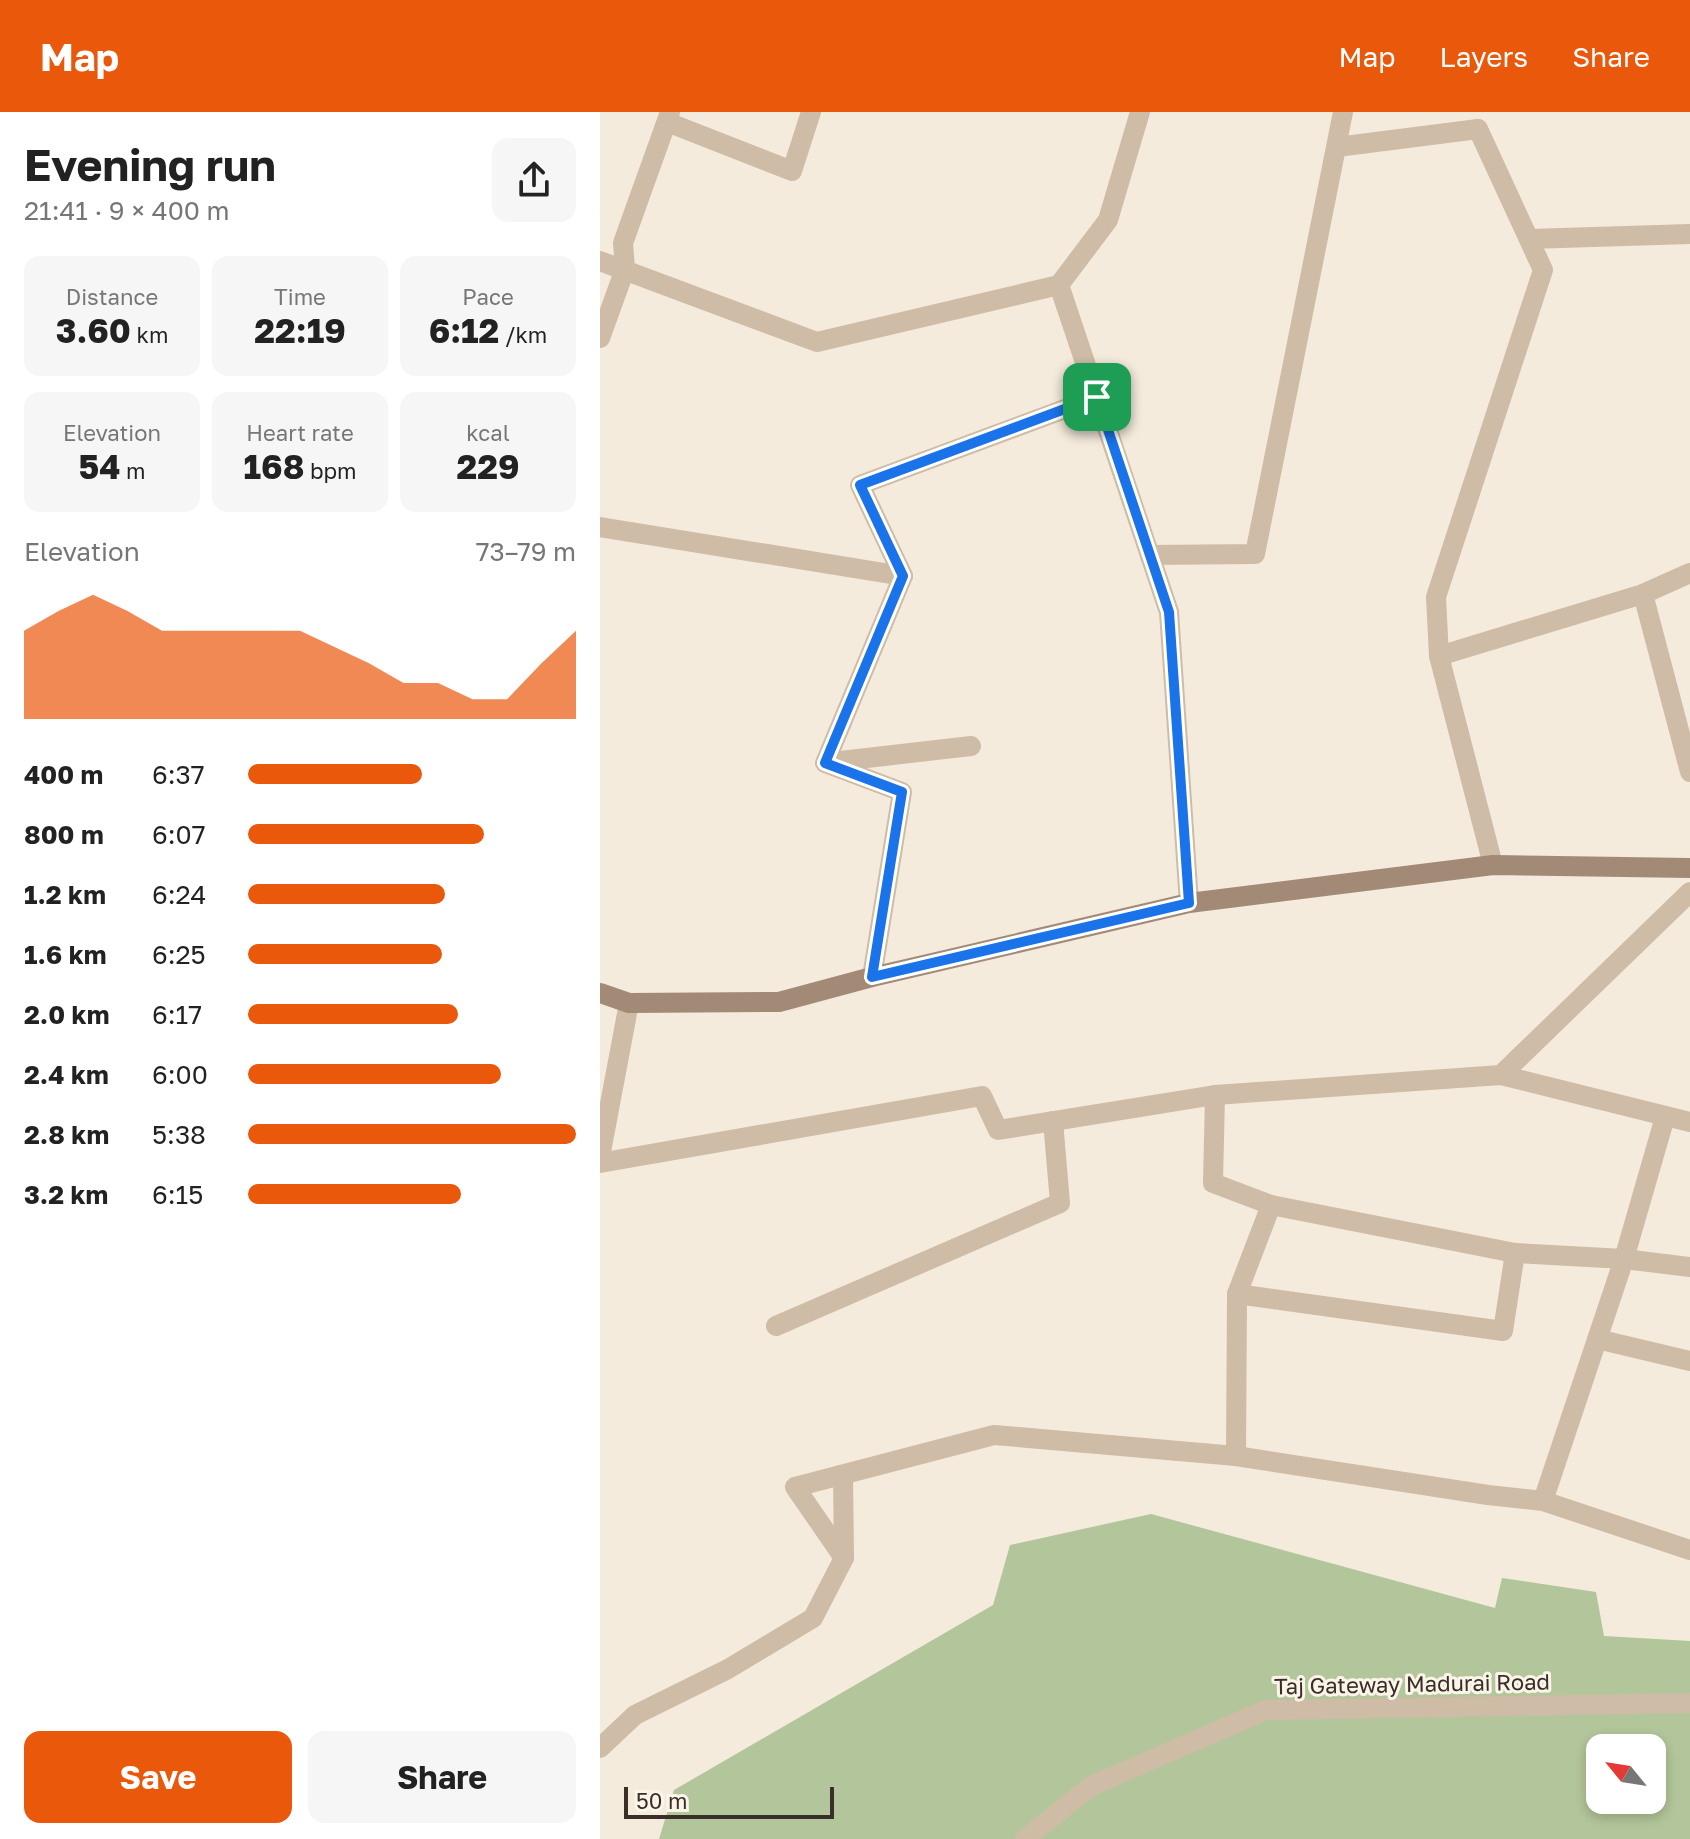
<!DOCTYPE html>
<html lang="en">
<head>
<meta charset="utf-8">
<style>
  :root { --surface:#fff; --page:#f6f6f6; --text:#222; --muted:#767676; --accent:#ea580c }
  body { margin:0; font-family:"Golos Text",sans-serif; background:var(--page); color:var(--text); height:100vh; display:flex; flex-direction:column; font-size:30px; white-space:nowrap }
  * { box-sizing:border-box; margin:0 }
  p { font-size:26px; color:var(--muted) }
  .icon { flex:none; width:44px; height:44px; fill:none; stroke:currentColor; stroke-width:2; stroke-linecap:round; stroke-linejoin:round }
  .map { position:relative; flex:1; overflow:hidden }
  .side { display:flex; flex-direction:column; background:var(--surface); width:600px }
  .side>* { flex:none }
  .needle { width:52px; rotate:300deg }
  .tools { position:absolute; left:986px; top:1622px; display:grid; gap:16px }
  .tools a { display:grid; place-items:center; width:80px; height:80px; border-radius:16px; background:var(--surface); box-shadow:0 4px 12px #0003; font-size:40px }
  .scale { position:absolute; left:24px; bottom:20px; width:210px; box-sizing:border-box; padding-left:8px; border:4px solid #392f28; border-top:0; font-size:22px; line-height:28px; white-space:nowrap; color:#392f28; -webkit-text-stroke:6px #fbf4e9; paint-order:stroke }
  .pin { position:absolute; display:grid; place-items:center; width:68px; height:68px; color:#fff; margin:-34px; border-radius:16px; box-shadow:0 4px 12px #0006 }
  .round { display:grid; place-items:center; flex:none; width:84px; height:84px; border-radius:16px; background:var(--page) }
  .head { display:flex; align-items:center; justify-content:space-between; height:136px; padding:0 24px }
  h1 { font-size:44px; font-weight:700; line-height:60px }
  .metrics { display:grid; grid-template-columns:repeat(3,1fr); gap:12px; height:136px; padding:8px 24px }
  .metrics div { display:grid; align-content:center; border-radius:16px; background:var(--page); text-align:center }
  .metrics b { font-size:34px; font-weight:700 }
  .metrics small { font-size:22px; font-weight:400 }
  .metrics p { font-size:22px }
  .chart { height:224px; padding:16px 24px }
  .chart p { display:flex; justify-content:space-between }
  .chart svg { width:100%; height:144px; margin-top:8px; fill:var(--accent); opacity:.7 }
  .button { display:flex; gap:16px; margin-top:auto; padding:16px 24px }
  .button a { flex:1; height:92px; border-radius:16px; background:var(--accent); color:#fff; font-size:32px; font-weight:700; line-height:92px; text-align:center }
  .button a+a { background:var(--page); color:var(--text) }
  ul { padding:0 24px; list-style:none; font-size:26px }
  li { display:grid; grid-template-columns:128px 96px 1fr; align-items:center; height:60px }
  li i { height:20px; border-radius:10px; background:var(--accent) }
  header { display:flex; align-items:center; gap:48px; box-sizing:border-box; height:112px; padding:0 40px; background:var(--accent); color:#fff }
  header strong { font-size:38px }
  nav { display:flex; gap:44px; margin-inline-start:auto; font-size:28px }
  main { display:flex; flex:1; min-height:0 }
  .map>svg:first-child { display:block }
  .green { fill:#b3c59a; fill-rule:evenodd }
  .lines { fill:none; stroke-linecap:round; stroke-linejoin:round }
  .street { stroke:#cebca6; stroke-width:20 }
  .secondary { stroke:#a28a77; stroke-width:20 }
  .route-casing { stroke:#fff; stroke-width:16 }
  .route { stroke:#1a73e8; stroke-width:10 }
  .labels { text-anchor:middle; stroke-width:6; stroke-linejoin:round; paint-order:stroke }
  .street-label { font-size:22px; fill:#392f28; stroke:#fbf4e9 }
</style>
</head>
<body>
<header>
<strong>Map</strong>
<nav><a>Map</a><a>Layers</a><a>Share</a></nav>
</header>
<main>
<section class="side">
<div class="head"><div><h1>Evening run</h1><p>21:41 · 9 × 400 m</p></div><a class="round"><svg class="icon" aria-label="share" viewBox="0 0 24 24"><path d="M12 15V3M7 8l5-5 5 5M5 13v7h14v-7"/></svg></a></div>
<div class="metrics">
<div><p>Distance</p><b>3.60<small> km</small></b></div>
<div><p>Time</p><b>22:19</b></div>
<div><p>Pace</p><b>6:12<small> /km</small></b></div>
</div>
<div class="metrics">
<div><p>Elevation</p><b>54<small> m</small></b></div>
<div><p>Heart rate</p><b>168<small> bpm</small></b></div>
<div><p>kcal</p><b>229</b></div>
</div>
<div class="chart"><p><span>Elevation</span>73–79 m</p>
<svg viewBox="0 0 160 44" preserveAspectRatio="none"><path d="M0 44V17L10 11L20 6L30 11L40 17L50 17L60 17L70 17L80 17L90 22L100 27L110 33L120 33L130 38L140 38L150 27L160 17V44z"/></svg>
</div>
<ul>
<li><b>400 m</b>6:37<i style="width:53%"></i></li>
<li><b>800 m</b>6:07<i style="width:72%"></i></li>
<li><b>1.2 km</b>6:24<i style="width:60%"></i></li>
<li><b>1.6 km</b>6:25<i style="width:59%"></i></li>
<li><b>2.0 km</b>6:17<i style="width:64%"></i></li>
<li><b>2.4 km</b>6:00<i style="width:77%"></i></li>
<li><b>2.8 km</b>5:38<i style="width:100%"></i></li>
<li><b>3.2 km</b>6:15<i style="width:65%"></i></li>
</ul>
<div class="button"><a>Save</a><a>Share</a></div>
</section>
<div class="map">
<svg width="1090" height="1727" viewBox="0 0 1090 1727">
  <rect width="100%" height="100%" fill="#f4ebdc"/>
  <!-- green -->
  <path class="green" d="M 551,1402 L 895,1496 L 902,1466 L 996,1480 L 1004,1524 L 1090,1529 L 1090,1727 L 59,1727 L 74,1678 L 393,1493 L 410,1433 ZM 1000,1636 L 1052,1636 L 1052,1688 L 1000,1688 Z"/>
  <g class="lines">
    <!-- street -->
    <g class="street">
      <polyline points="540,0 508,108 459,173 569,500 589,791"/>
      <polyline points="67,10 192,59 211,0"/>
      <polyline points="737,35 878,17 943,158 836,485 839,544 893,753"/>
      <polyline points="929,127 1090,122"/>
      <polyline points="0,149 217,230 459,173"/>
      <polyline points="0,226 25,157 23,131 70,0"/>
      <polyline points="0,415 303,464 225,651 302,680 272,865"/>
      <polyline points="550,443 655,442 743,0"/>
      <polyline points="1090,461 1043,482 1090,660"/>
      <polyline points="303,464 260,373 497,285"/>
      <polyline points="839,544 1043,482"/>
      <polyline points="232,650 371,634"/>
      <polyline points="901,963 1090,780"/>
      <polyline points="615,983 613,1071 671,1093 915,1141 1024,1147 1090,1155"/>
      <polyline points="0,1045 29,891"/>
      <polyline points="0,1051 382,984 398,1018 615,983 901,963 1090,1010"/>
      <polyline points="637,1182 903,1219 915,1141"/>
      <polyline points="176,1214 460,1091 453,1009"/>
      <polyline points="997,1227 1090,1249"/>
      <polyline points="636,1344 637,1182 671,1093"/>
      <polyline points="943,1389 1024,1147 1065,1005"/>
      <polyline points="244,1446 195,1375 394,1323 636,1344 888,1383 943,1389 1090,1438"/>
      <polyline points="0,1636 35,1603 128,1557 213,1506 244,1446 243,1363"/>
      <polyline points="425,1727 491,1674 666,1598 1090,1591"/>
    </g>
    <!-- secondary -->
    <polyline class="secondary" points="0,881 29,891 179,890 272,865 589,791 893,753 1090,756"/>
  </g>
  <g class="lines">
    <!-- route casing -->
    <g class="route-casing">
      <polygon id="route" points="497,285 569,500 589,791 272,865 302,680 225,651 303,464 260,373"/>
    </g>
    <!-- route -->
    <use href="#route" class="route"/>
  </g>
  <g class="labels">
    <!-- street labels -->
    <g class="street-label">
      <text transform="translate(812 1572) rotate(-1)" y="8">Taj Gateway Madurai Road</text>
    </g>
  </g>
</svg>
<div class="tools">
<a><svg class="needle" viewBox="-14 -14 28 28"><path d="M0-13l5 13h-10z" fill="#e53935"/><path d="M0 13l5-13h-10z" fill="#767676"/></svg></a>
</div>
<div class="scale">50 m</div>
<div class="pin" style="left:497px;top:285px;background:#1e9e55"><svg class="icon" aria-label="arrive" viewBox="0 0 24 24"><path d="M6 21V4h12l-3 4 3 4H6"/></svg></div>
</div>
</main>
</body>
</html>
